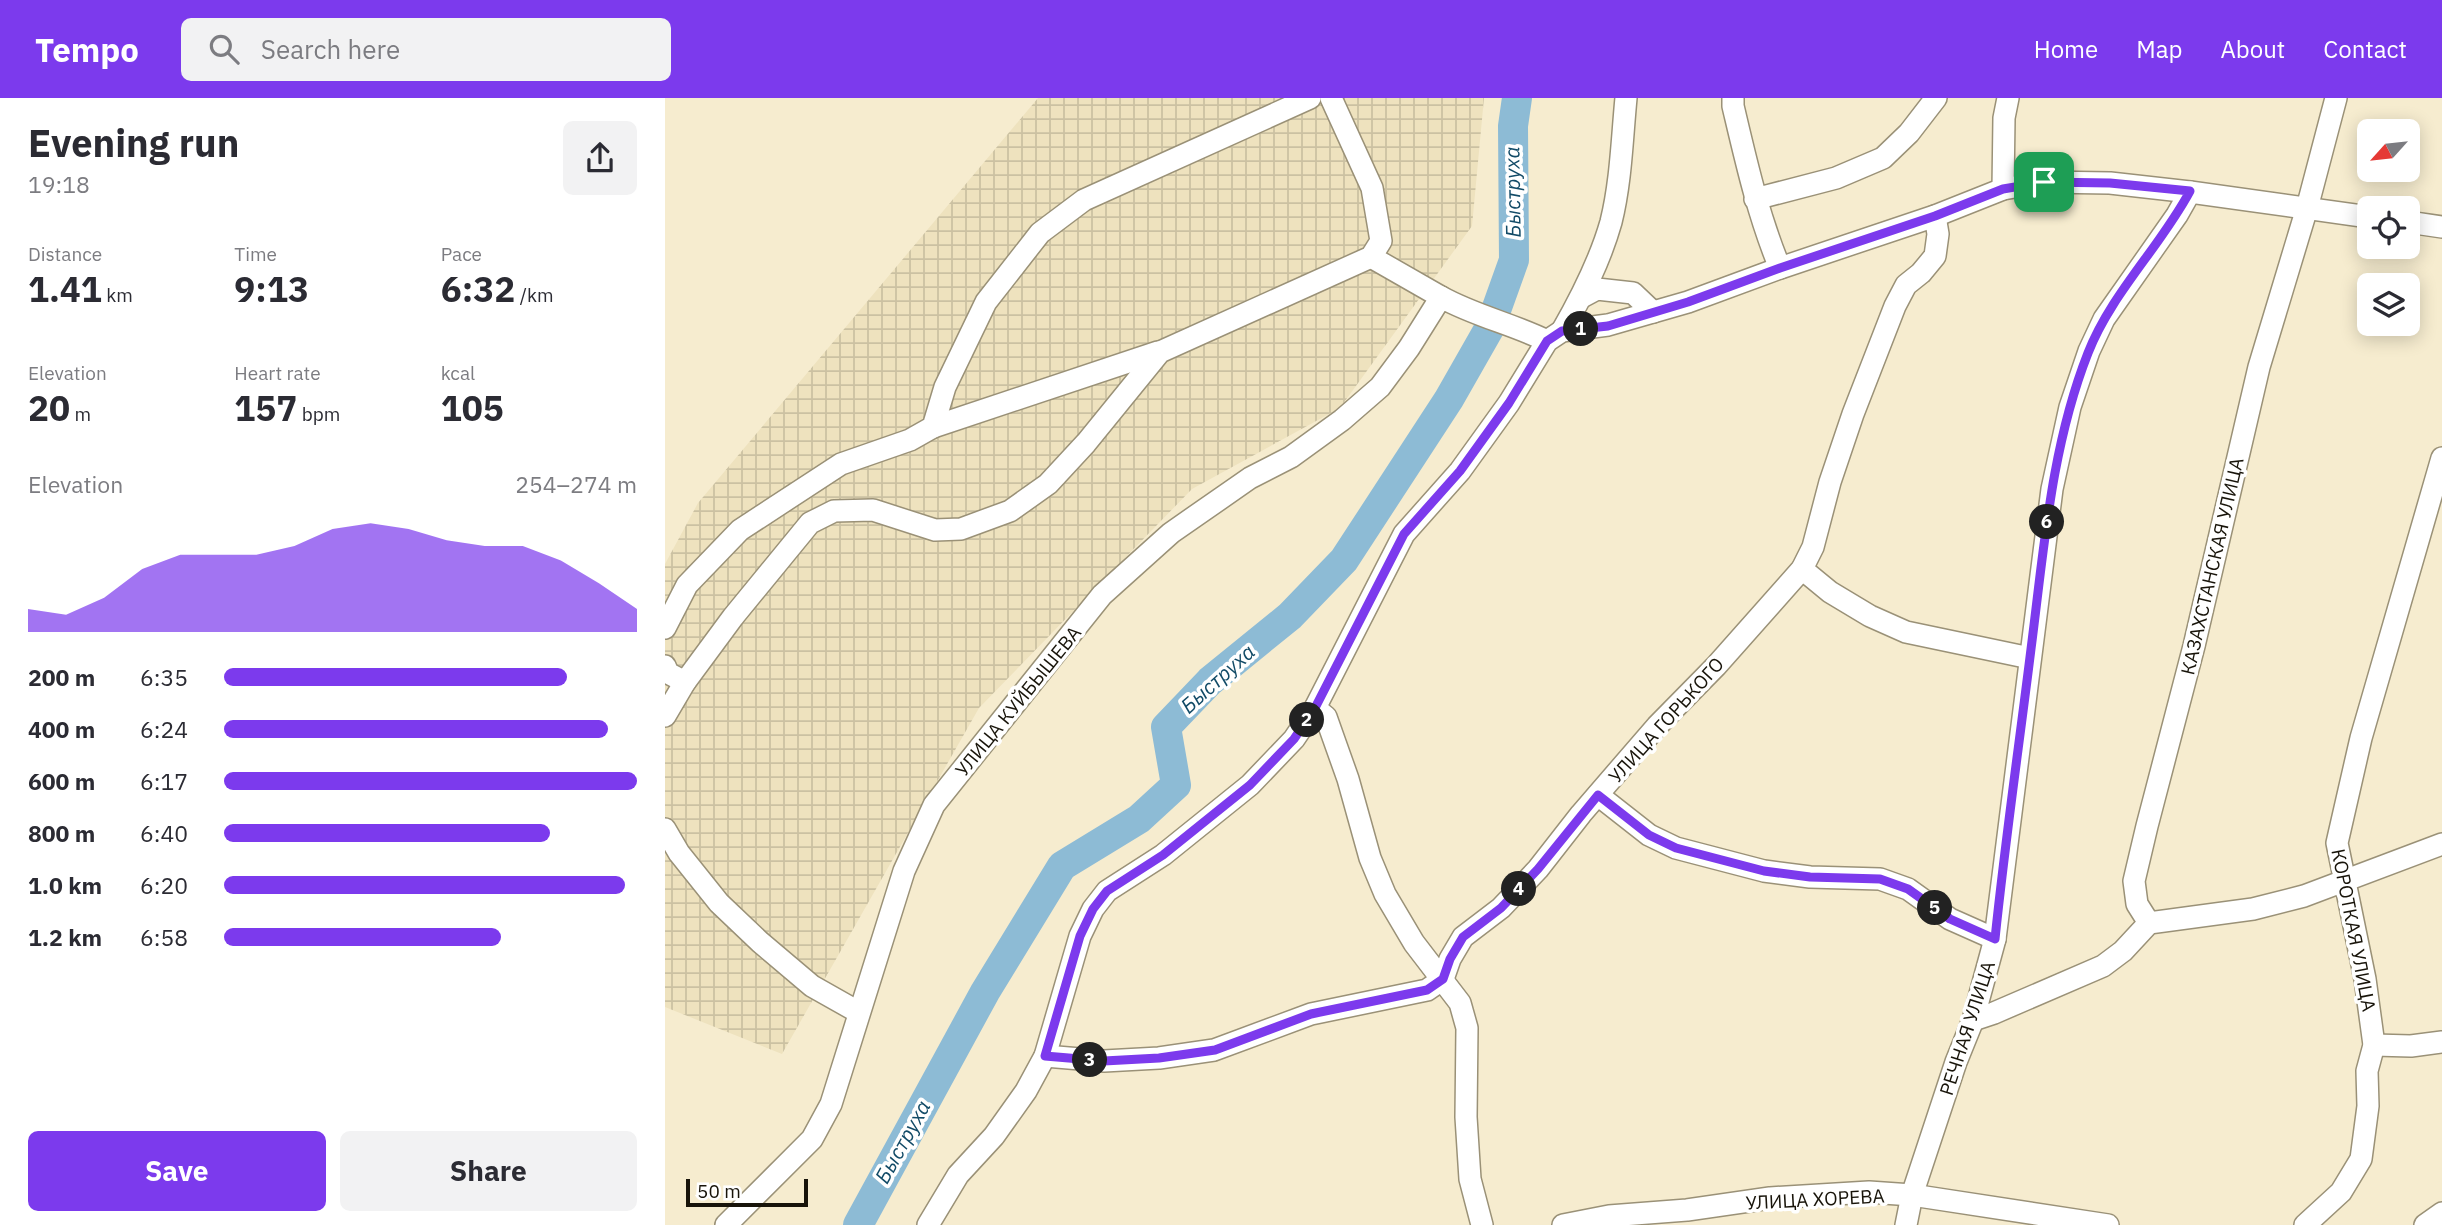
<!DOCTYPE html>
<html lang="en">
<head>
<meta charset="utf-8">
<style>
  :root { --surface:#fff; --page:#f2f2f3; --text:#2b2b33; --muted:#7c7c81; --accent:#7c3aed }
  body { margin:0; font-family:"IBM Plex Sans",sans-serif; background:var(--page); color:var(--text); height:100vh; display:flex; flex-direction:column; font-size:26px; white-space:nowrap }
  * { box-sizing:border-box; margin:0 }
  p { font-size:23px; color:var(--muted) }
  .icon { flex:none; width:38px; height:38px; fill:none; stroke:currentColor; stroke-width:2; stroke-linecap:round; stroke-linejoin:round }
  .map { position:relative; flex:1; overflow:hidden }
  .side { display:flex; flex-direction:column; background:var(--surface); width:665px }
  .side>* { flex:none }
  .needle { width:46px; rotate:243deg }
  .tools { position:absolute; left:1692px; top:21px; display:grid; gap:14px }
  .tools a { display:grid; place-items:center; width:63px; height:63px; border-radius:10px; background:var(--surface); box-shadow:0 4px 18px #0003; font-size:35px }
  .scale { position:absolute; left:21px; bottom:18px; width:122px; box-sizing:border-box; padding-left:7px; border:4px solid #18140a; border-top:0; font-size:19px; line-height:24px; white-space:nowrap; color:#18140a; -webkit-text-stroke:5px #fff; paint-order:stroke }
  .pin { position:absolute; display:grid; place-items:center; width:60px; height:60px; color:#fff; margin:-30px; border-radius:14px; box-shadow:0 4px 10px #0006 }
  .km { position:absolute; width:35px; height:35px; margin:-18px; border-radius:50%; background:#222; color:#fff; font-size:19px; line-height:35px; text-align:center }
  .round { display:grid; place-items:center; flex:none; width:74px; height:74px; border-radius:10px; background:var(--page) }
  .headline { display:flex; align-items:center; justify-content:space-between; height:119px; padding:0 28px }
  h1 { font-size:38px; font-weight:700; line-height:52px }
  .figures { display:grid; grid-template-columns:repeat(3,1fr); gap:10px; height:119px; padding:7px 28px }
  .figures div { display:grid; align-content:center }
  .figures b { font-size:35px; font-weight:700 }
  .figures small { font-size:19px; font-weight:400 }
  .figures p { font-size:19px }
  .chart { height:196px; padding:14px 28px }
  .chart p { display:flex; justify-content:space-between }
  .chart svg { width:100%; height:126px; margin-top:7px; fill:var(--accent); opacity:.7 }
  .button { display:flex; gap:14px; margin-top:auto; padding:14px 28px }
  .button a { flex:1; height:80px; border-radius:10px; background:var(--accent); color:#fff; font-size:28px; font-weight:700; line-height:80px; text-align:center }
  .button a+a { background:var(--page); color:var(--text) }
  ul { padding:0 28px; list-style:none; font-size:23px }
  li { display:grid; grid-template-columns:112px 84px 1fr; align-items:center; height:52px }
  li i { height:18px; border-radius:9px; background:var(--accent) }
  header { display:flex; align-items:center; gap:42px; box-sizing:border-box; height:98px; padding:0 35px; background:var(--accent); color:#fff }
  header strong { font-size:33px }
  nav { display:flex; gap:38px; margin-inline-start:auto; font-size:24px }
  .search { width:490px; height:63px; background:var(--page); display:flex; align-items:center; gap:18px; box-sizing:border-box; padding:0 24px; border-radius:10px; color:var(--muted); font-size:26px }
  main { display:flex; flex:1; min-height:0 }
  .map>svg:first-child { display:block }
  .industrial { fill:url(#industrial-grid) }
  .lines { fill:none; stroke-linecap:round; stroke-linejoin:round }
  .river { stroke:#8dbbd5; stroke-width:30 }
  .minor-casing { stroke:#9a9177; stroke-width:24 }
  .minor { stroke:#fff; stroke-width:21 }
  .route-casing { stroke:#fff; stroke-width:14 }
  .route { stroke:#7c3aed; stroke-width:9 }
  .labels { text-anchor:middle; stroke-width:7; stroke-linejoin:round; paint-order:stroke }
  .street-label { font-size:19px; fill:#18140a; stroke:#fff }
  .water-label { font-size:21px; font-style:italic; fill:#124b67; stroke:#fff }
</style>
</head>
<body>
<header>
<strong>Tempo</strong>
<div class="search"><svg class="icon" aria-label="search" viewBox="0 0 24 24"><circle cx="10" cy="10" r="6"/><path d="M15 15l6 6"/></svg>Search here</div>
<nav><a>Home</a><a>Map</a><a>About</a><a>Contact</a></nav>
</header>
<main>
<section class="side">
<div class="headline"><div><h1>Evening run</h1><p>19:18</p></div><a class="round"><svg class="icon" aria-label="share" viewBox="0 0 24 24"><path d="M12 15V3M7 8l5-5 5 5M5 13v7h14v-7"/></svg></a></div>
<div class="figures">
<div><p>Distance</p><b>1.41<small> km</small></b></div>
<div><p>Time</p><b>9:13</b></div>
<div><p>Pace</p><b>6:32<small> /km</small></b></div>
</div>
<div class="figures">
<div><p>Elevation</p><b>20<small> m</small></b></div>
<div><p>Heart rate</p><b>157<small> bpm</small></b></div>
<div><p>kcal</p><b>105</b></div>
</div>
<div class="chart"><p><span>Elevation</span>254–274 m</p>
<svg viewBox="0 0 160 44" preserveAspectRatio="none"><path d="M0 44V36L10 38L20 32L30 22L40 17L50 17L60 17L70 14L80 8L90 6L100 8L110 12L120 14L130 14L140 19L150 27L160 36V44z"/></svg>
</div>
<ul>
<li><b>200 m</b>6:35<i style="width:83%"></i></li>
<li><b>400 m</b>6:24<i style="width:93%"></i></li>
<li><b>600 m</b>6:17<i style="width:100%"></i></li>
<li><b>800 m</b>6:40<i style="width:79%"></i></li>
<li><b>1.0 km</b>6:20<i style="width:97%"></i></li>
<li><b>1.2 km</b>6:58<i style="width:67%"></i></li>
</ul>
<div class="button"><a>Save</a><a>Share</a></div>
</section>
<div class="map">
<svg width="1777" height="1127" viewBox="0 0 1777 1127">
  <defs>
    <pattern id="industrial-grid" width="8" height="8" patternUnits="userSpaceOnUse" patternTransform="scale(1.75)"><rect width="8" height="8" fill="#eee2be"/><path d="M0 4h8M4 0v8" fill="none" stroke="#cbc1a2"/></pattern>
  </defs>
  <rect width="100%" height="100%" fill="#f6eccf"/>
  <!-- industrial -->
  <polygon class="industrial" points="373,0 819,0 807,128 675,310 527,391 314,610 117,956 0,909 0,466 33,405"/>
  <g class="lines">
    <!-- river -->
    <polyline class="river" points="193,1127 320,894 397,768 474,721 511,687 501,629 545,583 625,518 679,462 784,301 825,229 849,162 848,28 852,0"/>
    <!-- minor casing -->
    <g class="minor-casing">
      <g id="minor">
        <path d="M 1068,0 L 1068,8 C 1081,63 1093,117 1115,170"/>
        <polyline points="1338,91 1339,20 1343,0"/>
        <polyline points="1090,101 1171,80 1218,60 1244,35 1271,0"/>
        <polyline points="1743,124 1777,129"/>
        <polyline points="706,159 776,199"/>
        <polyline points="917,199 932,191 968,195 988,214"/>
        <path d="M 897,233 C 917,198 935,163 946,124 C 956,84 957,41 961,0"/>
        <polyline points="268,329 493,254"/>
        <polyline points="1137,471 1165,494 1205,518 1241,534 1365,560"/>
        <polyline points="0,530 22,487 75,432 176,366 245,342 268,329 280,289 321,204 375,135 419,102 645,0"/>
        <polyline points="0,568 3,575 20,584"/>
        <polyline points="650,610 661,619 667,636 683,681 705,760 720,796 749,845 795,905 802,930 801,1019 805,1081 817,1127"/>
        <polyline points="0,618 20,584 68,519 145,425 169,413 208,412 270,432 296,431 345,413 383,386 421,345 495,254 706,159 716,143 707,90 666,0"/>
        <polyline points="933,697 984,737 1011,750 1099,773 1145,779 1215,781 1243,791 1285,821 1330,841"/>
        <polyline points="0,731 14,755 54,805 95,844 147,888 193,914"/>
        <polyline points="1484,825 1472,806 1469,783 1482,728 1529,548 1594,269 1642,110 1671,0"/>
        <polyline points="1308,922 1329,915 1438,868 1458,853 1484,825 1588,811 1639,798 1777,746"/>
        <polyline points="1709,947 1746,948 1777,944"/>
        <polyline points="380,958 439,963 494,960 549,952 646,916 762,892 778,881 785,861 798,839 836,810 873,771 916,716 992,628 1051,568 1137,471 1148,449 1165,384 1188,316 1230,208 1241,187 1256,175 1270,158 1273,136 1270,118"/>
        <path d="M 61,1127 L 147,1041 L 166,1006 L 239,773 L 269,707 L 437,497 L 506,435 L 585,380 L 626,359 L 677,322 L 715,289 L 744,250 L 776,199 C 810,218 848,226 882,243"/>
        <polyline points="263,1127 293,1077 329,1038 361,993 380,958 415,838 428,811 442,793 498,757 585,687 629,641 650,610 739,436 795,373 844,305 882,243 897,233 943,227 1023,204 1115,170 1270,118 1338,91 1379,84 1445,85 1525,94 1704,119"/>
        <polyline points="898,1127 944,1118 1022,1112 1105,1100 1204,1094 1247,1097 1443,1127"/>
        <polyline points="1241,1127 1247,1097 1291,964 1308,922 1330,841 1387,391 1405,309 1424,253 1439,221 1512,117 1525,94"/>
        <polyline points="1640,1127 1676,1094 1696,1061 1703,1008 1702,973 1709,947 1700,881 1672,745 1696,640 1777,360"/>
        <polyline points="1760,1127 1777,1115"/>
      </g>
    </g>
    <!-- minor -->
    <use href="#minor" class="minor"/>
  </g>
  <g class="lines">
    <!-- route casing -->
    <g class="route-casing">
      <path id="route" d="M 1379,84 L 1445,85 L 1525,93 C 1495,149 1446,196 1423,255 C 1386,349 1379,451 1366,551 C 1354,648 1340,744 1330,841 L 1285,821 L 1243,791 L 1215,781 L 1145,779 L 1099,773 L 1011,750 L 984,737 L 933,697 L 873,771 L 836,810 L 798,839 L 785,861 L 778,881 L 762,892 L 646,916 L 550,952 L 494,960 L 439,963 L 380,958 L 415,838 L 428,811 L 442,793 L 498,757 L 585,687 L 629,641 L 650,610 L 739,436 L 795,373 L 844,305 L 882,243 L 897,233 L 943,228 L 1023,204 L 1115,170 L 1270,118 L 1338,91 Z"/>
    </g>
    <!-- route -->
    <use href="#route" class="route"/>
  </g>
  <g class="labels">
    <!-- street labels -->
    <g class="street-label">
      <text transform="translate(1547 468) rotate(-77)" y="7">КАЗАХСТАНСКАЯ УЛИЦА</text>
      <text transform="translate(353 603) rotate(-51)" y="7">УЛИЦА КУЙБЫШЕВА</text>
      <text transform="translate(1001 622) rotate(-48)" y="7">УЛИЦА ГОРЬКОГО</text>
      <text transform="translate(1689 832) rotate(79)" y="7">КОРОТКАЯ УЛИЦА</text>
      <text transform="translate(1302 930) rotate(-72)" y="7">РЕЧНАЯ УЛИЦА</text>
      <text transform="translate(1150 1101) rotate(-3)" y="7">УЛИЦА ХОРЕВА</text>
    </g>
    <!-- water labels -->
    <g class="water-label">
      <text transform="translate(848 94) rotate(-91)" y="7">Быструха</text>
      <text transform="translate(553 581) rotate(-42)" y="7">Быструха</text>
      <text transform="translate(238 1044) rotate(-61)" y="7">Быструха</text>
    </g>
  </g>
</svg>
<div class="tools">
<a><svg class="needle" viewBox="-14 -14 28 28"><path d="M0-13l5 13h-10z" fill="#e53935"/><path d="M0 13l5-13h-10z" fill="#7c7c81"/></svg></a>
<a><svg class="icon" aria-label="locate" viewBox="0 0 24 24"><circle cx="12" cy="12" r="6"/><path d="M12 2v4M12 18v4M2 12h4M18 12h4"/></svg></a>
<a><svg class="icon" aria-label="layers" viewBox="0 0 24 24"><path d="M12 4l9 5-9 5-9-5zM3 14l9 5 9-5"/></svg></a>
</div>
<div class="scale">50 m</div>
<div class="pin" style="left:1379px;top:84px;background:#1e9e55"><svg class="icon" aria-label="arrive" viewBox="0 0 24 24"><path d="M6 21V4h12l-3 4 3 4H6"/></svg></div>
<b class="km" style="left:916px;top:231px">1</b>
<b class="km" style="left:642px;top:622px">2</b>
<b class="km" style="left:425px;top:962px">3</b>
<b class="km" style="left:854px;top:791px">4</b>
<b class="km" style="left:1270px;top:810px">5</b>
<b class="km" style="left:1382px;top:424px">6</b>
</div>
</main>
</body>
</html>
